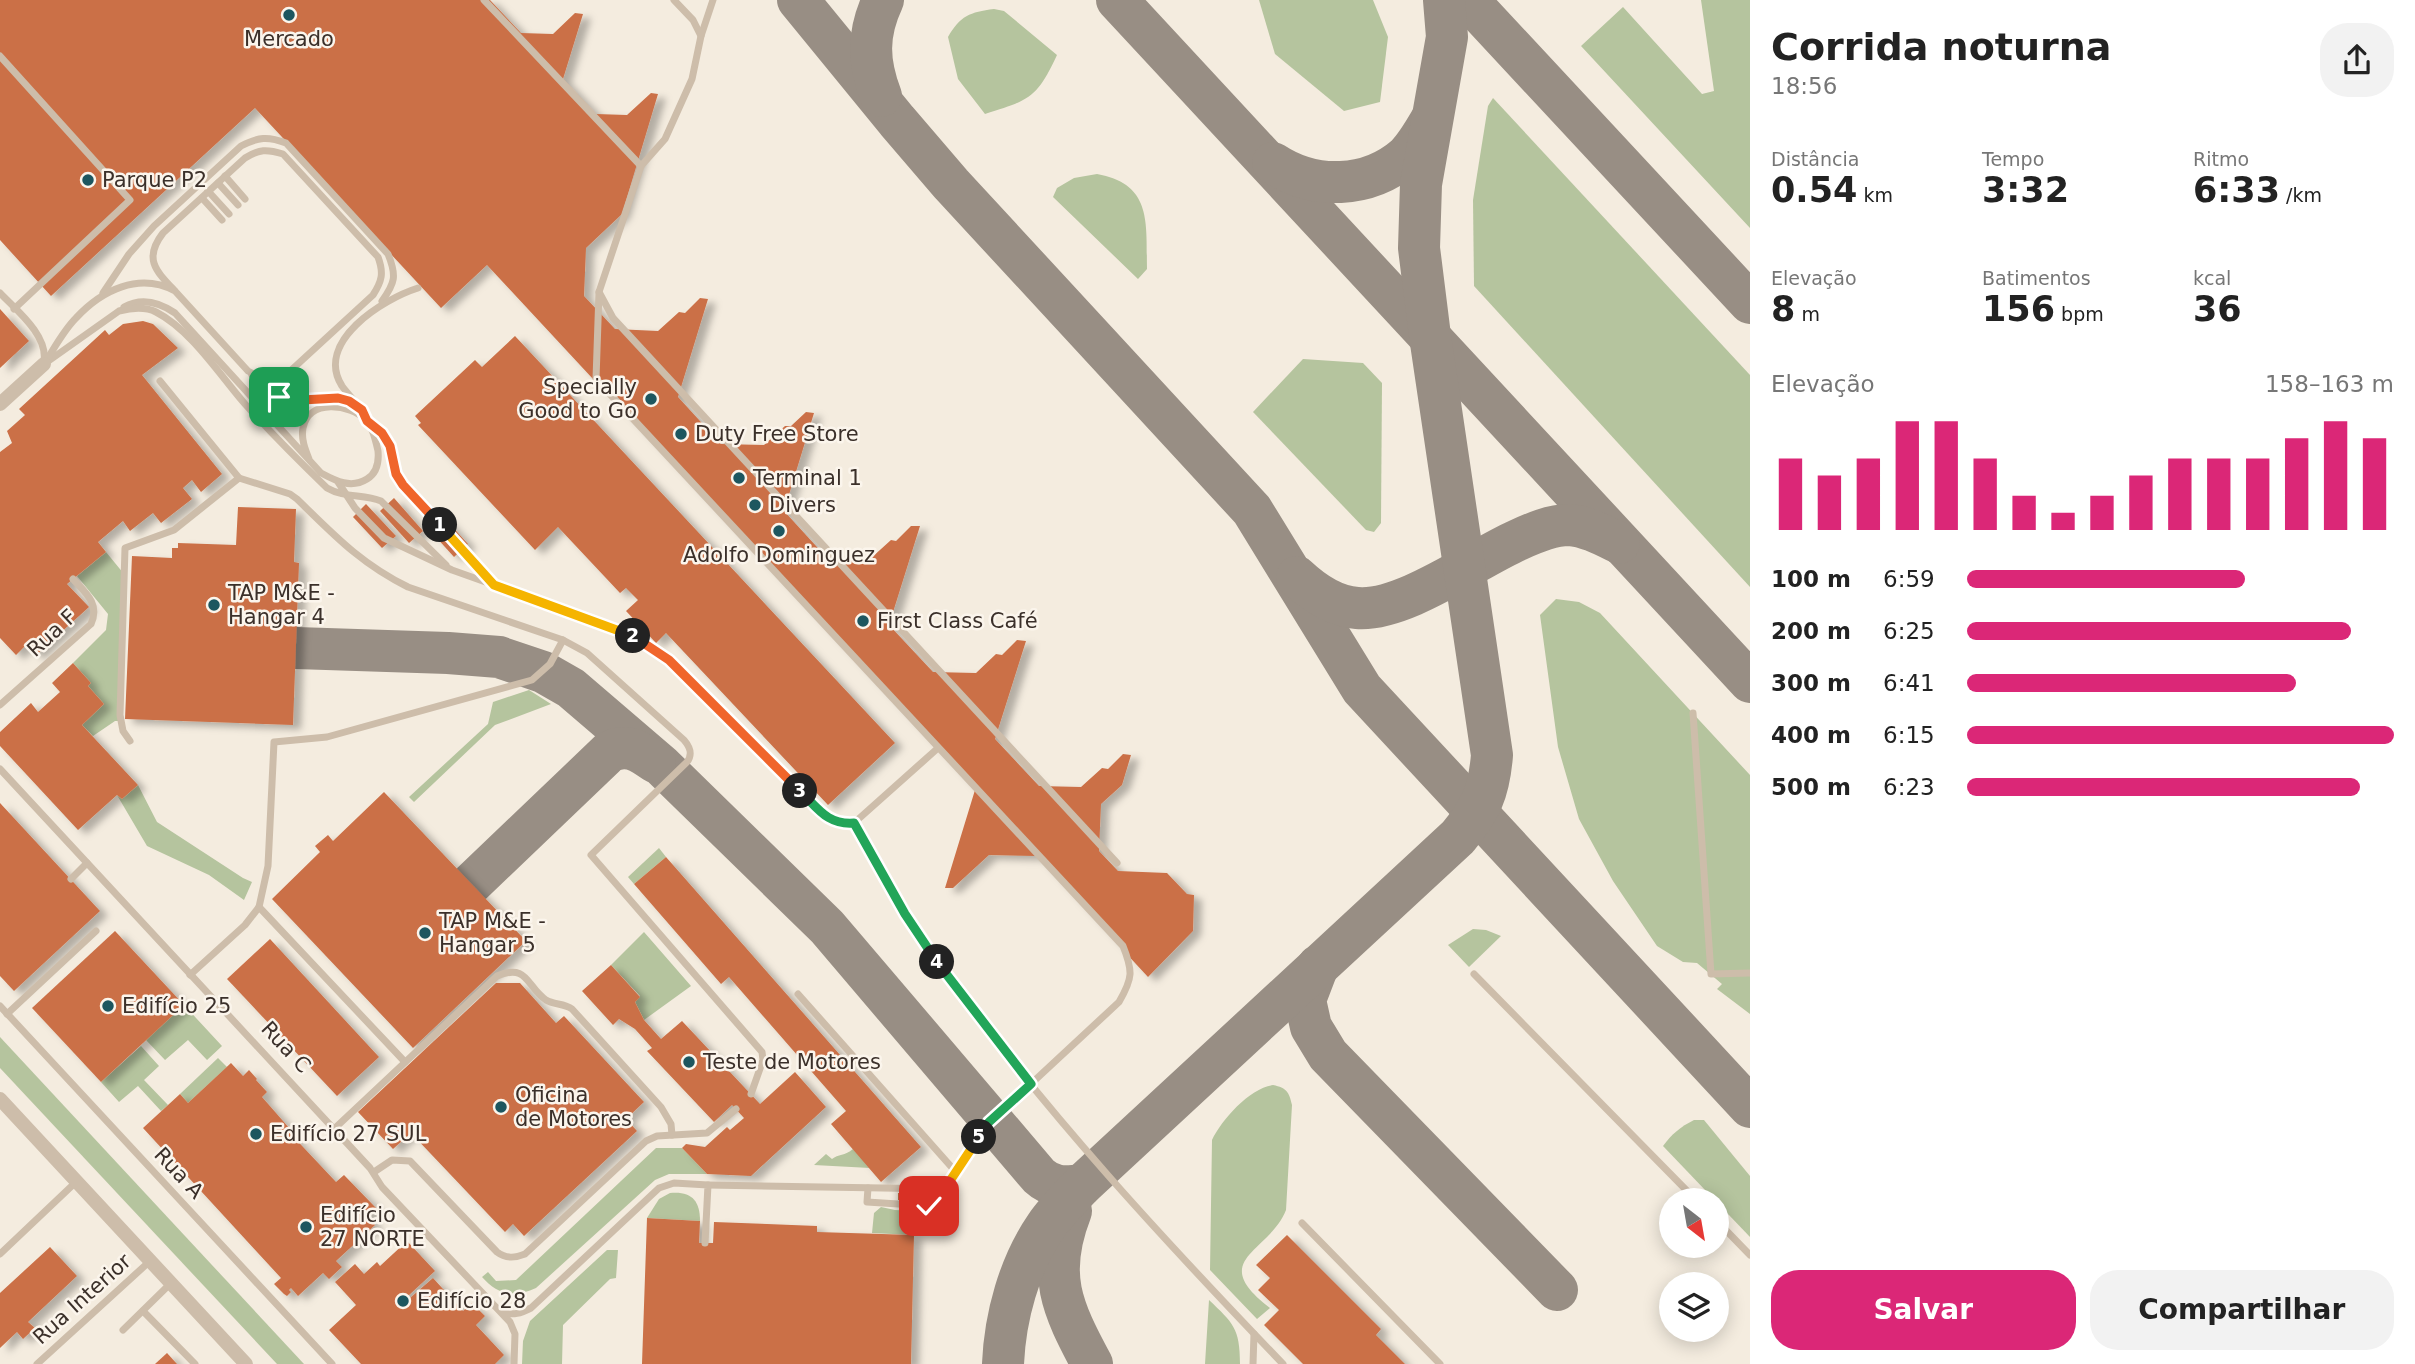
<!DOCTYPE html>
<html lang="pt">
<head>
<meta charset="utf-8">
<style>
  :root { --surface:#fff; --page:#f2f2f2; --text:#222; --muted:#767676; --accent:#db2777 }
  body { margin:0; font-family:"DejaVu Sans",sans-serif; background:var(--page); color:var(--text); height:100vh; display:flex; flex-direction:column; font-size:26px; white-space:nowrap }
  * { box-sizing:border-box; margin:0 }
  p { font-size:23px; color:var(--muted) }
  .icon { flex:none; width:38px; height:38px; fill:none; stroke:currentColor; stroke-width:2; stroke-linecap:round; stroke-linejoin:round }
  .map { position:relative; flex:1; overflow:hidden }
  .drawer { display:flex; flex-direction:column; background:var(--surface); width:665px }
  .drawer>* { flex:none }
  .needle { width:46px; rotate:149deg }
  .controls { position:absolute; left:1659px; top:1188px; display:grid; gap:14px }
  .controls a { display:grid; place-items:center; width:70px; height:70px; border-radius:50%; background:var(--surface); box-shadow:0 4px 18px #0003; font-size:35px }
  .pin { position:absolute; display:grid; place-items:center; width:60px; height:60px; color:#fff; margin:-30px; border-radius:14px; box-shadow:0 4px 10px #0006 }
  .km { position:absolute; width:35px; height:35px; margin:-18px; border-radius:50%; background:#222; color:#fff; font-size:19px; line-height:35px; text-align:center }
  .round { display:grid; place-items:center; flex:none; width:74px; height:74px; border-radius:28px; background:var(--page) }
  .headline { display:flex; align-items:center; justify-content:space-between; height:119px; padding:0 21px }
  h1 { font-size:38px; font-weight:600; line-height:52px }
  .figures { display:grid; grid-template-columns:repeat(3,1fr); gap:10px; height:119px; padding:7px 21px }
  .figures div { display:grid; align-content:center }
  .figures b { font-size:35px; font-weight:600 }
  .figures small { font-size:19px; font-weight:400 }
  .figures p { font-size:19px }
  .chart { height:196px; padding:14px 21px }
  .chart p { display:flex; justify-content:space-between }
  .chart svg { width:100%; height:126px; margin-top:7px; stroke:var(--accent); stroke-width:6 }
  .primary-button { display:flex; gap:14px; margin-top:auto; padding:14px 21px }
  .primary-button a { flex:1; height:80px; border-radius:28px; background:var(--accent); color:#fff; font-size:28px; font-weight:600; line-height:80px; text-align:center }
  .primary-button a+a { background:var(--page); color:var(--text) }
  ul { padding:0 21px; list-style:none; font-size:23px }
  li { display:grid; grid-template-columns:112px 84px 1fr; align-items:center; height:52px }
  li i { height:18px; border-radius:9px; background:var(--accent) }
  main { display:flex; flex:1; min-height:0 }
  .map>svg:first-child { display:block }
  .green { fill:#b5c49e }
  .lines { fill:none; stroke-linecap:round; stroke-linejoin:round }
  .taxiway { stroke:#988e84; stroke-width:42 }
  .building { fill:#cb7047; filter:url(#shadow) }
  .lane { stroke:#cdbdaa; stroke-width:7 }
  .street { stroke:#cdbdaa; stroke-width:14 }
  .split-1-casing { stroke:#fff; stroke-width:14 }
  .split-2-casing { stroke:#fff; stroke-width:14 }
  .split-3-casing { stroke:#fff; stroke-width:14 }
  .split-4-casing { stroke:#fff; stroke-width:14 }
  .split-5-casing { stroke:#fff; stroke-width:14 }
  .split-6-casing { stroke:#fff; stroke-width:14 }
  .split-1 { stroke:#f0652b; stroke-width:9 }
  .split-2 { stroke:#f5b400; stroke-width:9 }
  .split-3 { stroke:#f0652b; stroke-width:9 }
  .split-4 { stroke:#22a559; stroke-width:9 }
  .split-5 { stroke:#22a559; stroke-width:9 }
  .split-6 { stroke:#f5b400; stroke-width:9 }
  .poi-dot { fill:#1d565f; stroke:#fbf5ec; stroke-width:2.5 }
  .labels { text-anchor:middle; stroke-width:5; stroke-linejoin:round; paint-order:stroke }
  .poi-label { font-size:21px; fill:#3b302a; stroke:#fbf5ec; text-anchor:start }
  .street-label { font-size:21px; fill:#3b302a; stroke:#fbf5ec }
</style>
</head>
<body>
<main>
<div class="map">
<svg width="1750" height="1364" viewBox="0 0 1750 1364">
  <defs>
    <filter id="shadow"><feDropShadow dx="8" dy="4.5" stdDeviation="3.5" flood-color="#0004"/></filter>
  </defs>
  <rect width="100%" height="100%" fill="#f4ecdf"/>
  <!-- green -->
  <g class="green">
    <polygon points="1259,0 1373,0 1388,37 1380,102 1344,111 1275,54"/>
    <polygon points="1701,0 1750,0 1750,228 1581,46 1623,7 1702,94 1714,91"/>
    <path d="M 994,9 L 1004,11 L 1057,55 C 1037,98 1030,100 985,114 L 958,79 L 948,37 C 960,16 970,12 994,9 Z"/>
    <polygon points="1493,98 1750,375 1750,587 1474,286 1473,200 1488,106"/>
    <path d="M 1097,174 C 1153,184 1146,224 1147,269 L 1138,279 L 1053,197 L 1057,188 L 1074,178 Z"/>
    <polygon points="1303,359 1363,363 1382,383 1381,523 1374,532 1366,530 1253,412"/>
    <polygon points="106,552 124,574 120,721 115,721 93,736 82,725 104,704 88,686 91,683 73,663 106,630 108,614 77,576"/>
    <polygon points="1556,599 1579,602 1600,613 1750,775 1750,1014 1717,989 1722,984 1697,963 1683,962 1657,946 1613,881 1579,819 1558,747 1540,615"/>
    <polygon points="529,690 551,704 495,725 414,802 409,797 488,724 493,702"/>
    <polygon points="138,785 157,822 243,878 252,882 244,900 209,875 147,846 117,795 122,799"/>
    <polygon points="659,848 666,857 634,884 628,877"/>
    <polygon points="1473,929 1486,930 1501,936 1469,967 1448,945"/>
    <polygon points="644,932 691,986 644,1020 635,1002 640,996 611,965"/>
    <polygon points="184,1005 222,1046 207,1060 188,1040 165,1060 146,1040"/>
    <polygon points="0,1037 304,1364 277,1364 0,1068"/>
    <polygon points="141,1046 159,1066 144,1080 168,1105 161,1111 138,1086 119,1102 101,1082"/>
    <polygon points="218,1058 227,1067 188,1103 180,1094"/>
    <path d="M 1273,1085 C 1287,1088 1289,1092 1292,1105 L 1286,1210 C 1269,1253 1206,1259 1270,1308 L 1257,1319 L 1210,1270 L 1212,1140 C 1222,1119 1250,1088 1273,1085 Z"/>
    <path d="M 1694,1120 L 1704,1120 L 1750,1176 L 1750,1237 L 1663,1146 C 1672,1134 1680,1127 1694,1120 Z"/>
    <path d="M 656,1148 L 682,1148 L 707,1174 L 669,1174 L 655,1180 L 536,1288 C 514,1298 498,1295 482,1277 L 488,1272 L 496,1281 L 516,1280 Z"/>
    <path d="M 853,1149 L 870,1168 L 814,1165 L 826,1154 L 832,1159 C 838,1154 845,1156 853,1149 Z"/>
    <path d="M 670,1193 C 691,1191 700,1200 700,1221 L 647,1218 L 659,1199 Z"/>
    <polygon points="881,1207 895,1210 916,1211 914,1235 872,1233 874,1213"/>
    <polygon points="607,1250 618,1250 616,1278 610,1279 563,1325 562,1364 522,1364 523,1341 530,1321"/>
    <path d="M 1209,1300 C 1233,1323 1240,1328 1240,1364 L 1205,1364 Z"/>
  </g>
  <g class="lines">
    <!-- taxiway -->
    <g class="taxiway">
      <polyline points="798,0 897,121 951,184 1252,510 1362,689 1750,1107"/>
      <polyline points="1117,0 1750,682"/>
      <polyline points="1468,0 1750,303"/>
      <path d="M 881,96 C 868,62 867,34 883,0"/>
      <path d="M 1273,163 C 1314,190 1368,189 1406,156 C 1416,146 1424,132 1431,120"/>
      <path d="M 1297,577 C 1313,592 1334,606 1357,608 C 1403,612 1475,559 1518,540 C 1533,533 1551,525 1569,525 C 1586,526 1603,535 1619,543"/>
      <path d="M 296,648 L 448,653 L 499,657 L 543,672 L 571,688 L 662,766 L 827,927 L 1039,1176 C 1052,1188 1065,1187 1082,1185"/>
      <path d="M 472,883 L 609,752 C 627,743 639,751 655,762"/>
      <polyline points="1318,966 1305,1000 1311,1027 1328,1055 1557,1290"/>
      <path d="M 1071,1211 C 1046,1275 1062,1308 1092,1364"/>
      <path d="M 1003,1364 C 1005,1317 1019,1265 1046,1226 C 1056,1211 1070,1198 1082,1185 L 1458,837 C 1481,809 1489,792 1492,755 L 1430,336 L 1419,248 L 1421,184 L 1447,37 L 1444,0"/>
    </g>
  </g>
  <!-- building -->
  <g class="building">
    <polygon points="0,0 490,0 521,33 553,34 575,13 583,14 563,79 596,114 627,115 651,93 658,94 622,214 586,248 584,296 615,329 658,331 679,312 685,313 700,298 708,299 678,397 721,444 764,445 785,426 791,426 806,412 814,413 784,511 827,558 870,559 891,540 896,541 911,526 920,526 889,625 933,672 976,673 996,654 1002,655 1017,640 1026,641 995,739 1039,786 1081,787 1102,768 1108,769 1123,754 1131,755 1122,785 1101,804 1099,851 1118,871 1167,873 1187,894 1194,895 1193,931 1148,977 1036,856 989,855 953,888 945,888 975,790 487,265 441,308 255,108 51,296 0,240"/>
    <polygon points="0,309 29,341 0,368"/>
    <polygon points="143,321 153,324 178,348 142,375 222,474 201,492 192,480 183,488 192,499 161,523 153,513 130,531 123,521 98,542 106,552 67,584 89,607 36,655 26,645 16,655 0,638 0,452 12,443 7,431 25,415 19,409 105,330 109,335 123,324"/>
    <polygon points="515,336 895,743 828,805 666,633 656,643 626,611 638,600 626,588 620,593 558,527 535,550 418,425 421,423 415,416 475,360 482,367"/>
    <polygon points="394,498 423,531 409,543 380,511"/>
    <polygon points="366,504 396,536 382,548 353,517"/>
    <polygon points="238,507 296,509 294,562 299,563 293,725 125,719 132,556 172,558 172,548 178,548 178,543 236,545"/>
    <polygon points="439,512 468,544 454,557 425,525"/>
    <polygon points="73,663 91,683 88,686 104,704 82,725 138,785 122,799 117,795 78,830 0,746 0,732 31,703 38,712 60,692 52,683"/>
    <polygon points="384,792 526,941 413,1048 272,899 320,852 315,846 328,835 333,841"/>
    <polygon points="0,803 100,911 14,991 0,976"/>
    <polygon points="666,857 921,1147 881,1182 831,1124 846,1111 729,977 721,984 634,884"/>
    <polygon points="115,931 184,1005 101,1082 32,1008"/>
    <polygon points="270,939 379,1057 337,1096 227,979"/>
    <polygon points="611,965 640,997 635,1002 644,1020 661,1039 682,1021 760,1104 795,1072 826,1107 751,1176 707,1174 682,1148 686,1144 705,1147 727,1127 730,1130 744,1118 732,1105 714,1122 647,1051 652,1048 635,1029 619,1019 613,1025 582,991"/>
    <polygon points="496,983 520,983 556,1023 564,1016 644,1102 626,1119 637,1131 524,1236 513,1224 505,1232 411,1133 393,1149 358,1112"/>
    <polygon points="231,1063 243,1076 249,1070 257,1079 256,1080 267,1092 262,1097 290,1129 288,1131 336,1182 344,1175 376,1208 367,1216 375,1225 336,1261 342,1267 329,1279 323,1273 298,1296 291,1288 289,1290 291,1292 287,1296 284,1294 274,1284 281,1278 143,1128 180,1094 188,1103"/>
    <polygon points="898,1193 929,1194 928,1203 898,1200"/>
    <polygon points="647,1218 700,1221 699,1243 713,1243 714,1222 817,1226 817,1232 914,1235 911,1364 642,1364"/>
    <polygon points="1287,1235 1381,1329 1376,1335 1405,1364 1303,1364 1264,1325 1279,1310 1258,1290 1270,1278 1256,1265"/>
    <polygon points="407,1241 435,1271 408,1296 410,1298 433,1278 463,1311 472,1303 485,1316 476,1325 504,1355 495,1364 361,1364 329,1330 356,1305 335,1282 355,1264 364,1274 377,1262 380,1266"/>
    <polygon points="50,1247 77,1276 28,1322 35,1328 23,1339 17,1332 0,1348 0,1293"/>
    <polygon points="167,1353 177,1364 155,1364"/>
  </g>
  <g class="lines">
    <!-- lane -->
    <g class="lane">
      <polyline points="484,0 641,166"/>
      <polyline points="701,36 713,0"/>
      <polyline points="0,56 130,200 14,309"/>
      <polyline points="225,176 245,199"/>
      <polyline points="218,183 238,205"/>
      <polyline points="208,191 229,214"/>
      <polyline points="202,198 222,220"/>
      <polyline points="599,292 641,166 665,139 692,79 701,36 693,20 674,0"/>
      <path d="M 0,293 C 16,310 48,335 44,361"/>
      <path d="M 103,293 L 129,254 L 154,226 L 241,146 C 258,137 268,136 286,143 L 388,254 C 397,276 395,283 382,301"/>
      <path d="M 124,307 C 142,297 159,302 175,313 L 321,473 C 336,481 351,489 367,479 C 377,473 379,462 378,451 C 376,442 373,427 366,420 C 350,404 309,398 303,428 C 301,439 305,449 309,459"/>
      <path d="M 47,362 L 119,311 C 131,308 144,306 156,312 C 191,330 219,374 245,404 C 271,433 299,461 327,488 C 344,498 363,494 381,501 L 446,565"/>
      <path d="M 44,364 C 54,349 63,331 76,318 C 102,290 139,272 175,291 L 248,371 C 263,379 272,383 287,374 L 373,295 C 382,281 384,273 378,257 L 283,154 C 267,149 259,149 245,158 L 163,233 C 143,259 156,271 175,291"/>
      <path d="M 252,375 C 293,420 323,382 356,406"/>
      <path d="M 338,482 L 355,508 L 384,538 L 452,570 L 494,585 L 403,485 C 393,469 396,459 389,445 C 384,434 374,430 367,421 C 364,417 363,411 359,407 C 354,400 347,393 342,386 C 314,342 383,299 418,288"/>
      <polyline points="494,585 640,638 669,660 827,817 839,824 854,823 938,748"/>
      <path d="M 563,640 L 587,653 L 684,740 C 690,747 693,754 687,762 L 591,855 L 762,1052 L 763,1060 L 751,1094"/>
      <path d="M 0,705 L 91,624 C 100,604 86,593 73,579"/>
      <polyline points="1693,713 1711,974 1750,973"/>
      <polyline points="130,741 123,731 120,715 125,548 174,530 239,478 160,381"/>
      <polyline points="0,769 370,1168 382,1187 510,1322 515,1334 514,1364"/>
      <path d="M 854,823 C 883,875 912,928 947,976 C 1048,1115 1165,1241 1283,1364"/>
      <polyline points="71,879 87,863"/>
      <polyline points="259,907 405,1062"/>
      <polyline points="1474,974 1696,1200"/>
      <path d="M 190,975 L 245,925 L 259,907 L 268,866 L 274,742 L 327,737 L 532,680 L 550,664 L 563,640 L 408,587 C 361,564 334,535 297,499 L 290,494 L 239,478"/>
      <polyline points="798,994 955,1171"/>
      <polyline points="0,1006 332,1364"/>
      <polyline points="7,1014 96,931"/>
      <path d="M 334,1129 L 497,976 C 528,963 526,986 546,1000 C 554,1005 564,1003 572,1009 L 661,1107 L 671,1124 L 672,1135"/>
      <path d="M 374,1172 L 392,1160 L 410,1161 L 497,1252 C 506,1259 515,1258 525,1254 L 646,1141 L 657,1136 L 707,1133 L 736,1109"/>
      <polyline points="708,1185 943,1189"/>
      <path d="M 868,1188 L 867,1202 L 929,1206 L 936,1202 L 990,1122 L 1119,1002 C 1133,978 1133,971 1123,946 L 596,379 L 599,292 L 613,318 L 1117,863"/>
      <polyline points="1717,1221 1750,1255"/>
      <polyline points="1302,1223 1440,1364"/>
      <polyline points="0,1254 77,1181"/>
      <polyline points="143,1311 195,1364"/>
      <path d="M 503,1312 C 513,1316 521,1313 531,1308 L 659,1188 L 674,1183 L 708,1185 L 705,1243"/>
      <polyline points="123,1330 171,1283"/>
      <polyline points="37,1364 150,1261"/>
      <polyline points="1253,1364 1254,1334"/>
    </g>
    <!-- street -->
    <g class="street">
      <polyline points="0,404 44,364"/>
      <polyline points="0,1099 246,1364"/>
    </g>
  </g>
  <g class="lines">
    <!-- split-1 casing -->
    <g class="split-1-casing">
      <polyline id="split-1" points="279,397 302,400 338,398 349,401 362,410 367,421 382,433 390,446 396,474 403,485 440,525"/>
    </g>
    <!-- split-2 casing -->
    <g class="split-2-casing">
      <polyline id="split-2" points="440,525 494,585 633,636"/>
    </g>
    <!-- split-3 casing -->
    <g class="split-3-casing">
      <polyline id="split-3" points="633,636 669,660 800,791"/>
    </g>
    <!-- split-4 casing -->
    <g class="split-4-casing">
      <path id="split-4" d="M 800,791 C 818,808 827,825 854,823 L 905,914 L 937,962"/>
    </g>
    <!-- split-5 casing -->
    <g class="split-5-casing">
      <polyline id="split-5" points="937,962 1031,1084 989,1122 979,1137"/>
    </g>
    <!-- split-6 casing -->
    <g class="split-6-casing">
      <polyline id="split-6" points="929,1206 936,1202 979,1137"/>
    </g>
    <!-- split-1 -->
    <use href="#split-1" class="split-1"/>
    <!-- split-2 -->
    <use href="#split-2" class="split-2"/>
    <!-- split-3 -->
    <use href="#split-3" class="split-3"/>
    <!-- split-4 -->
    <use href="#split-4" class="split-4"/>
    <!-- split-5 -->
    <use href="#split-5" class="split-5"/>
    <!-- split-6 -->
    <use href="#split-6" class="split-6"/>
  </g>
  <!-- markers -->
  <g class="poi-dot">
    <circle cx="289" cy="15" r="7"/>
    <circle cx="88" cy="180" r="7"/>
    <circle cx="651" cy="399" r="7"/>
    <circle cx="681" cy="434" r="7"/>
    <circle cx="739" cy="478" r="7"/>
    <circle cx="755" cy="505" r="7"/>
    <circle cx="779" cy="531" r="7"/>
    <circle cx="214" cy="605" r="7"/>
    <circle cx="863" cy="621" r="7"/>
    <circle cx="425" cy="933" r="7"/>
    <circle cx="108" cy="1006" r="7"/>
    <circle cx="689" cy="1062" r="7"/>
    <circle cx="501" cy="1107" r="7"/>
    <circle cx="256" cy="1134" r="7"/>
    <circle cx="306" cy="1227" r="7"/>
    <circle cx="403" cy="1301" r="7"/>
  </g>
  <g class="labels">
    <!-- poi labels -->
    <g class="poi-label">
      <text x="289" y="46" text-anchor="middle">Mercado</text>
      <text x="102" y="187">Parque P2</text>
      <text x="637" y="394" text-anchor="end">Specially<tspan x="637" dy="24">Good to Go</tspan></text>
      <text x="695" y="441">Duty Free Store</text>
      <text x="753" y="485">Terminal 1</text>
      <text x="769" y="512">Divers</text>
      <text x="779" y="562" text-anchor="middle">Adolfo Dominguez</text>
      <text x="228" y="600">TAP M&amp;E -<tspan x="228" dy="24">Hangar 4</tspan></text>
      <text x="877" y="628">First Class Café</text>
      <text x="439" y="928">TAP M&amp;E -<tspan x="439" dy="24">Hangar 5</tspan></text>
      <text x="122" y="1013">Edifício 25</text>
      <text x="703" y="1069">Teste de Motores</text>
      <text x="515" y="1102">Oficina<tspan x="515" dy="24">de Motores</tspan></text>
      <text x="270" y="1141">Edifício 27 SUL</text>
      <text x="320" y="1222">Edifício<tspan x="320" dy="24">27 NORTE</tspan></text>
      <text x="417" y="1308">Edifício 28</text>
    </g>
    <!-- street labels -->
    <g class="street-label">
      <text transform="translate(52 633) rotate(-43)" y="7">Rua F</text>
      <text transform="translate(286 1047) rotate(47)" y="7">Rua C</text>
      <text transform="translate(179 1173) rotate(47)" y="7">Rua A</text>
      <text transform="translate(82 1299) rotate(-42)" y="7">Rua Interior</text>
    </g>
  </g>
</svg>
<div class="controls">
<a><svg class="needle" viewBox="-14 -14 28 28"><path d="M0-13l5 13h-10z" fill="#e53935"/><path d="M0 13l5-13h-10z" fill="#767676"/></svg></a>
<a><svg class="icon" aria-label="layers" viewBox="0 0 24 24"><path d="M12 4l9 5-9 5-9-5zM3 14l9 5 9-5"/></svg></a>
</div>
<div class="pin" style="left:279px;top:397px;background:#1e9e55"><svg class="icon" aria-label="arrive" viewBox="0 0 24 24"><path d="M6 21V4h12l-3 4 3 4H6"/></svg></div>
<div class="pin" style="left:929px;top:1206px;background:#d93025"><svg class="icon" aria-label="check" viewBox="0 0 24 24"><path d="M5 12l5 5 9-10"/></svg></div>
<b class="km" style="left:440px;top:525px">1</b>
<b class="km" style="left:633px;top:636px">2</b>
<b class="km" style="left:800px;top:791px">3</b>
<b class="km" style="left:937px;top:962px">4</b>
<b class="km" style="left:979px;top:1137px">5</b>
</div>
<section class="drawer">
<div class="headline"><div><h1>Corrida noturna</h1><p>18:56</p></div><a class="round"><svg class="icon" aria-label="share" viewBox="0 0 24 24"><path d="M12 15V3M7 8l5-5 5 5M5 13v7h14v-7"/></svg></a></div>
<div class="figures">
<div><p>Distância</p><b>0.54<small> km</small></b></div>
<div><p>Tempo</p><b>3:32</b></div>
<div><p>Ritmo</p><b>6:33<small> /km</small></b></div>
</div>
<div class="figures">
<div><p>Elevação</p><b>8<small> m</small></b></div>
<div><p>Batimentos</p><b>156<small> bpm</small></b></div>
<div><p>kcal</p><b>36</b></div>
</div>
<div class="chart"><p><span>Elevação</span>158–163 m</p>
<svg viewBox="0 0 160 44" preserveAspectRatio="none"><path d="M5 44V19M15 44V25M25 44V19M35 44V6M45 44V6M55 44V19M65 44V32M75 44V38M85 44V32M95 44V25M105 44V19M115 44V19M125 44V19M135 44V12M145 44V6M155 44V12"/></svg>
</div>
<ul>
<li><b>100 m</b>6:59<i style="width:65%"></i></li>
<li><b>200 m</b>6:25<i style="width:90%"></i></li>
<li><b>300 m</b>6:41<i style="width:77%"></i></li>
<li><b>400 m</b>6:15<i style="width:100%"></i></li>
<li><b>500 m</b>6:23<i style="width:92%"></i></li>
</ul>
<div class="primary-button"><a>Salvar</a><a>Compartilhar</a></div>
</section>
</main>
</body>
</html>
